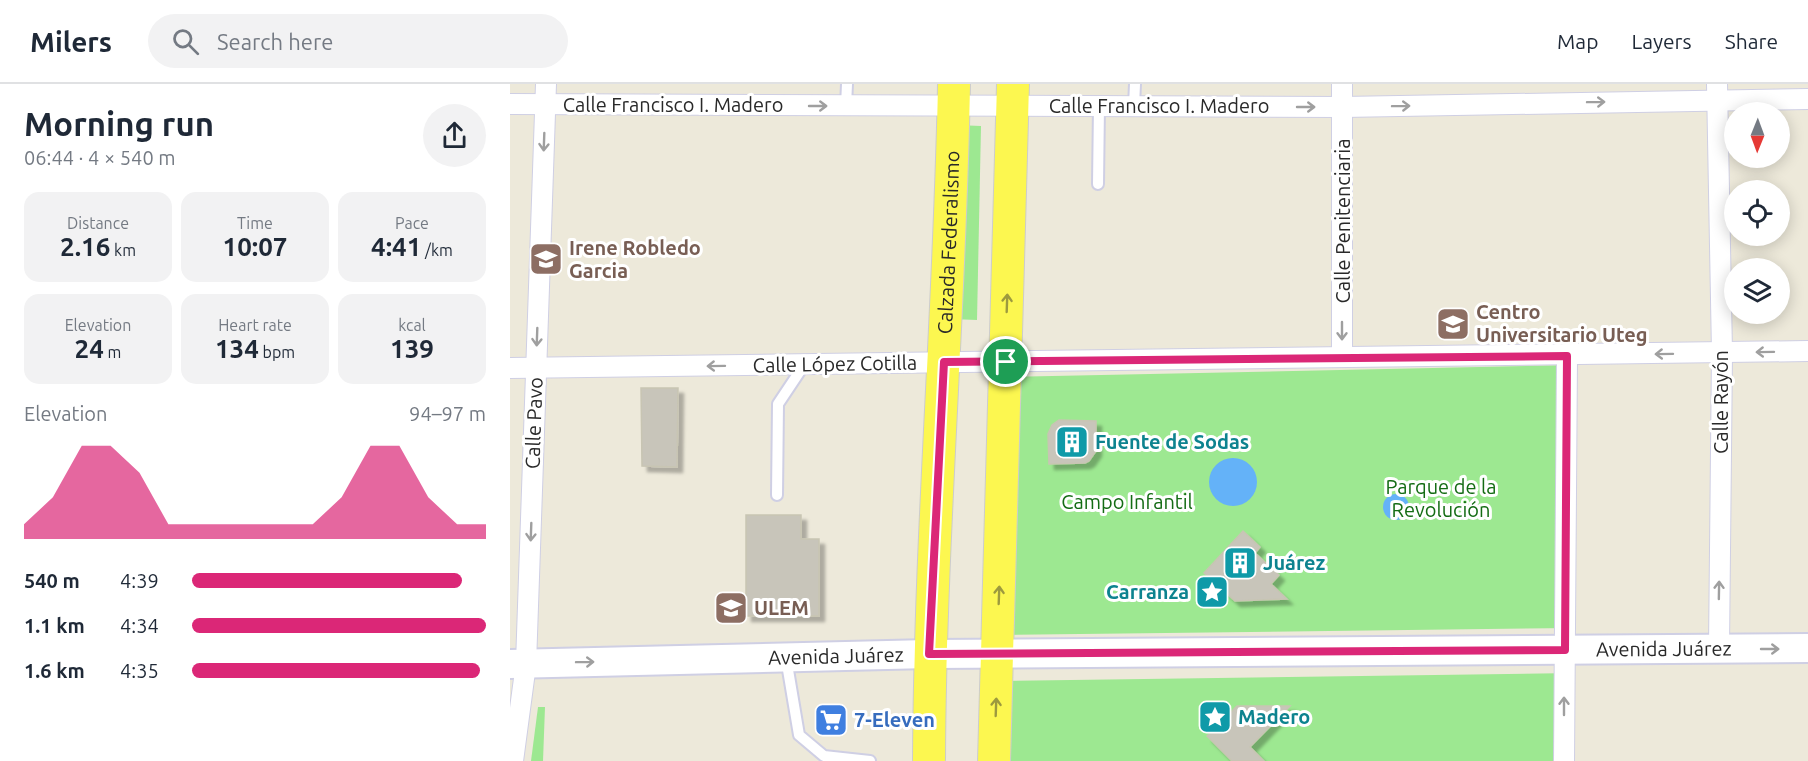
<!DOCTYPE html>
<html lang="en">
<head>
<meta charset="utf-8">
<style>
  :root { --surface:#fff; --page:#f2f2f3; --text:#1f2937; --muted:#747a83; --line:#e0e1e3; --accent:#db2777 }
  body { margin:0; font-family:Ubuntu,sans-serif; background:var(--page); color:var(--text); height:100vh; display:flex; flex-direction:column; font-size:22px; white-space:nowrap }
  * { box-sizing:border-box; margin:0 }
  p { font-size:20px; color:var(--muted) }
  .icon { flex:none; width:33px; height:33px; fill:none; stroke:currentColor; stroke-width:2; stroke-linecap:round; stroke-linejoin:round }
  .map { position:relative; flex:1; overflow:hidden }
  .side { display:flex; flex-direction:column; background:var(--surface); width:510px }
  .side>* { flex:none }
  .needle { width:39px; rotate:181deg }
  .buttons { position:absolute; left:1214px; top:18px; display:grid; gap:12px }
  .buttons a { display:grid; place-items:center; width:66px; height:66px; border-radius:50%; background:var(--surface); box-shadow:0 3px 15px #0003; font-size:30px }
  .pin { position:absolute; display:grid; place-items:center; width:51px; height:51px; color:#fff; margin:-26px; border:3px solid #fff; border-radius:50%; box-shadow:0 2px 6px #0007 }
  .round { display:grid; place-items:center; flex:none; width:63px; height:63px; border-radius:32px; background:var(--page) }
  .overview { display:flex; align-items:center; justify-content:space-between; height:102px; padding:0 24px }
  h1 { font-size:33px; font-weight:700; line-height:45px }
  .figures { display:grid; grid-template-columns:repeat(3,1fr); gap:9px; height:102px; padding:6px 24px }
  .figures div { display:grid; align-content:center; border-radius:15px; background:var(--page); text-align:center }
  .figures b { font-size:26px; font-weight:700 }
  .figures small { font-size:16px; font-weight:400 }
  .figures p { font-size:16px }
  .chart { height:168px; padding:12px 24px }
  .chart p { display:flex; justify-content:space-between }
  .chart svg { width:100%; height:108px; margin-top:6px; fill:var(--accent); opacity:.7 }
  ul { padding:0 24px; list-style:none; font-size:20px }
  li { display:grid; grid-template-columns:96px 72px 1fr; align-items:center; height:45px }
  li i { height:15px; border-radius:8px; background:var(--accent) }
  header { display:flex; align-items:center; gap:36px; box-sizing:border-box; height:84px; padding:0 30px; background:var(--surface); border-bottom:2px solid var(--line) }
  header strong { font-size:28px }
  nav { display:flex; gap:33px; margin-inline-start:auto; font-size:21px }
  .search { width:420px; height:54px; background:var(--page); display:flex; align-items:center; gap:15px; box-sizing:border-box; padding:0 21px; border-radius:33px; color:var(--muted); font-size:22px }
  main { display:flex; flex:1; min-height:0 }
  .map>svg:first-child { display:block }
  .green { fill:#9de891 }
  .water { fill:#64b2f8 }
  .building { fill:#c8c5ba; stroke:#c8c5b3; stroke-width:1.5; filter:url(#shadow) }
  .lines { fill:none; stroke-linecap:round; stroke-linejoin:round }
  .service-casing { stroke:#cfcfe4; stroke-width:14 }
  .minor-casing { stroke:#cfcfe4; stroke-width:22 }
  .secondary-casing { stroke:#cfcfe4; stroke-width:32 }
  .primary-casing { stroke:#ccc; stroke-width:34 }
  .service { stroke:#fff; stroke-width:10 }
  .minor { stroke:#fff; stroke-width:20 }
  .secondary { stroke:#fff; stroke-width:28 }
  .primary { stroke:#fcf750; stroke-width:32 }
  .oneway { stroke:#9f9f9f }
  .oneway2 { stroke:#9d9a3e }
  .route-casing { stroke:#fff; stroke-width:12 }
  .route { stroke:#db2777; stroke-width:8 }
  .labels { text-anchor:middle; stroke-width:6; stroke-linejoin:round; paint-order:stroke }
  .street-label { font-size:20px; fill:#292929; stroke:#fff }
  .education-label { font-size:20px; font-weight:bold; fill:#785e54; stroke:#fff; text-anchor:start }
  .culture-label { font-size:20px; font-weight:bold; fill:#0d838f; stroke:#fff; text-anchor:start }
  .park-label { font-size:20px; fill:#146c14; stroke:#fff }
  .shop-label { font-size:20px; font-weight:bold; fill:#366cbe; stroke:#fff; text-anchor:start }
</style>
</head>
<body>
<header>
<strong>Milers</strong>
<div class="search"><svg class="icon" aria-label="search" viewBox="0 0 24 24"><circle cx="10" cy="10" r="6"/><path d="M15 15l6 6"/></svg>Search here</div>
<nav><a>Map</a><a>Layers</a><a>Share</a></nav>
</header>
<main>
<section class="side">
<div class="overview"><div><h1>Morning run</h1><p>06:44 · 4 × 540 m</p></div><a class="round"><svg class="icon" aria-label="share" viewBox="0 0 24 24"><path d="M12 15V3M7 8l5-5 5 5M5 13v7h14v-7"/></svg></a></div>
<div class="figures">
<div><p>Distance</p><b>2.16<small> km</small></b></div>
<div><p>Time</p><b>10:07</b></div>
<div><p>Pace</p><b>4:41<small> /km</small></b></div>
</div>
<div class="figures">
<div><p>Elevation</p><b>24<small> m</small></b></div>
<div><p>Heart rate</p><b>134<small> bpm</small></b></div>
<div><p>kcal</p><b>139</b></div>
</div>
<div class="chart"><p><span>Elevation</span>94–97 m</p>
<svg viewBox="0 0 160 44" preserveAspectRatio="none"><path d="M0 44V38L10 27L20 6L30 6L40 17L50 38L60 38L70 38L80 38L90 38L100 38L110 27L120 6L130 6L140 27L150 38L160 38V44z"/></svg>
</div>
<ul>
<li><b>540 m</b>4:39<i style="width:92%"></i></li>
<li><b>1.1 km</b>4:34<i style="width:100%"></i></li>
<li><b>1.6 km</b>4:35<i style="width:98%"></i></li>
</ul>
</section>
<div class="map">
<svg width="1298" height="677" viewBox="0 0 1298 677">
  <defs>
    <filter id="shadow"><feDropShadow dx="5.5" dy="5.5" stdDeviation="1.5" flood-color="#0004"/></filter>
  </defs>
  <rect width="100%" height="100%" fill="#ede9da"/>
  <!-- green -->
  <g class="green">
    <polygon points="446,41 471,42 467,236 441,235"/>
    <polygon points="1063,281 1064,544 493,551 499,293"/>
    <polygon points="1065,589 1065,677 490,677 492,597"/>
    <polygon points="28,623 35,623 33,677 21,677"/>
  </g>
  <!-- water -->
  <g class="water">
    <circle cx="723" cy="398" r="24"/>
    <circle cx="886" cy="423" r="13"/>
  </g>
  <!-- building -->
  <g class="building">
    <polygon points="131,304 168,304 167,383 132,382"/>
    <polygon points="549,336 586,337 586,367 579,377 575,379 539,380 538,350 542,341"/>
    <polygon points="236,431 291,431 291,455 309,455 309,532 236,532"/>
    <polygon points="733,447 750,463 745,469 769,491 761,500 777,515 725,517 694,489"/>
    <polygon points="727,622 780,622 740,663 754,677 722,677 697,652"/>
  </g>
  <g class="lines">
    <!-- service casing -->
    <g class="service-casing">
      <g id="service">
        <polyline points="336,22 337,0"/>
        <polyline points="624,22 625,0"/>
        <polyline points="588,100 589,22"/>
        <polyline points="267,411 268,320 294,281"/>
        <polyline points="276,574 289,651 314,672 360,677"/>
      </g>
    </g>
    <!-- minor casing -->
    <g class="minor-casing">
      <g id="minor">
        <polyline points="1207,0 1212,269 1209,565"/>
        <polyline points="0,20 833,23 1298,15"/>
        <polyline points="832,273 832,0"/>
        <polyline points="0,284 1298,267"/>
        <polyline points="3,677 16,580 36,0"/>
        <polyline points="1054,677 1057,272"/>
      </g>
    </g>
    <!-- secondary casing -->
    <g class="secondary-casing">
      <g id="secondary">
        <path id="s1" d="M 0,580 L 419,570 L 1298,564"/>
      </g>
    </g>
    <!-- primary casing -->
    <g class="primary-casing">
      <g id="primary">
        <path id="s2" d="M 419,677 C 420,451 440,226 444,0"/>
        <polyline points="484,677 503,0"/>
      </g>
    </g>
    <!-- service -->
    <use href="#service" class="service"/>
    <!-- minor -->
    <use href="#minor" class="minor"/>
    <!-- secondary -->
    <use href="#secondary" class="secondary"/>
    <!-- primary -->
    <use href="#primary" class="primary"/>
  </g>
  <!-- one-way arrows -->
  <defs><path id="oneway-shaft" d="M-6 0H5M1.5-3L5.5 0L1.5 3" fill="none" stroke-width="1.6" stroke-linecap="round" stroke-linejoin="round" transform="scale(1.5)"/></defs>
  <g class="oneway">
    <use href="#oneway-shaft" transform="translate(1086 18) rotate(-1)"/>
    <use href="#oneway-shaft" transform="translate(308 22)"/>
    <use href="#oneway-shaft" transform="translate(891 22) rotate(-1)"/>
    <use href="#oneway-shaft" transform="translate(796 23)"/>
    <use href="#oneway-shaft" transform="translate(34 58) rotate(92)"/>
    <use href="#oneway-shaft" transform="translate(832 247) rotate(90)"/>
    <use href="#oneway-shaft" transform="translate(27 253) rotate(92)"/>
    <use href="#oneway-shaft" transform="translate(1255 268) rotate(179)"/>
    <use href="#oneway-shaft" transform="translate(1154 270) rotate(179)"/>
    <use href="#oneway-shaft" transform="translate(206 282) rotate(179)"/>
    <use href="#oneway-shaft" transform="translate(21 448) rotate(92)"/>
    <use href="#oneway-shaft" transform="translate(1209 506) rotate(-89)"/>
    <use href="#oneway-shaft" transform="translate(1260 565)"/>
    <use href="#oneway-shaft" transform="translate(75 578) rotate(-1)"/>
    <use href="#oneway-shaft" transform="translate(1054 622) rotate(-90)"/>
  </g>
  <g class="oneway2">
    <use href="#oneway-shaft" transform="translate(497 219) rotate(-88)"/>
    <use href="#oneway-shaft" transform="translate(489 511) rotate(-88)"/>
    <use href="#oneway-shaft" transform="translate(486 623) rotate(-88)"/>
  </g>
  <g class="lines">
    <!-- route casing -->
    <g class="route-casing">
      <polygon id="route" points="1057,272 1055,566 419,570 434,278"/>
    </g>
    <!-- route -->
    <use href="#route" class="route"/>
  </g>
  <!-- icons -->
  <defs>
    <g id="school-square" transform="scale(1.725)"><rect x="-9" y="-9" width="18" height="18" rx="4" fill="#8d6e63" stroke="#fff"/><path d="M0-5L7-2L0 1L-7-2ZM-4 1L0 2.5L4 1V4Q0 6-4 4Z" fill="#fff"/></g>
    <g id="university-square" transform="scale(1.725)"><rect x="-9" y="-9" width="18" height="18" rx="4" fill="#8d6e63" stroke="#fff"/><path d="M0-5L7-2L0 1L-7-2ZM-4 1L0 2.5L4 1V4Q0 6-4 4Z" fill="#fff"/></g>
    <g id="building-square" transform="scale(1.725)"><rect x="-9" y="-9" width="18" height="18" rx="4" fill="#0f9aa8" stroke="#fff"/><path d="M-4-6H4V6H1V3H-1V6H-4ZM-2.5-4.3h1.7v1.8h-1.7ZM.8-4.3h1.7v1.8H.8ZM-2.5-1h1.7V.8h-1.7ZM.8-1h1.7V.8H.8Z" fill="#fff"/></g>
    <g id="sight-square" transform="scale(1.725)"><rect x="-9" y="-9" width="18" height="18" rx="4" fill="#0f9aa8" stroke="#fff"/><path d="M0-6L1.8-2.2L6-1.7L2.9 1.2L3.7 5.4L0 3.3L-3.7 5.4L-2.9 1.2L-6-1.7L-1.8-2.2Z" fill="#fff"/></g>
    <g id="supermarket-square" transform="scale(1.725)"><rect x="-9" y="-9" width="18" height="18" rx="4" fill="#3f7fe0" stroke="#fff"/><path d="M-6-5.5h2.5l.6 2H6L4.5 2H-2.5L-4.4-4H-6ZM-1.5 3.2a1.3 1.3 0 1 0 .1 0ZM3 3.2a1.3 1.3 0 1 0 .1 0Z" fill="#fff"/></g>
  </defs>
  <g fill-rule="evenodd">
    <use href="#school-square" x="36" y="175"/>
    <use href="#university-square" x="943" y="240"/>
    <use href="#building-square" x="562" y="358"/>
    <use href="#building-square" x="730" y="479"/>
    <use href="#sight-square" x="702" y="508"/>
    <use href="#university-square" x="221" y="524"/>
    <use href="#sight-square" x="705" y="633"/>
    <use href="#supermarket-square" x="321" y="636"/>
  </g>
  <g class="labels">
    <!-- street labels -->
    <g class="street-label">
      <text x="163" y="28">Calle Francisco I. Madero</text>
      <text x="649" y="29">Calle Francisco I. Madero</text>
      <text transform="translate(833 137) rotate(-90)" y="7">Calle Penitenciaria</text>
      <text dy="7" stroke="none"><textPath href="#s2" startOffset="519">Calzada Federalismo</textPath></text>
      <text transform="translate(325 280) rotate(-1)" y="7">Calle López Cotilla</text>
      <text transform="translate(1211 318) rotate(-90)" y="7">Calle Rayón</text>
      <text transform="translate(24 339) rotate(-88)" y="7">Calle Pavo</text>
      <text dy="7" stroke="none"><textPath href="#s1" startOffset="1154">Avenida Juárez</textPath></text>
      <text dy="7" stroke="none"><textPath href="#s1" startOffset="326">Avenida Juárez</textPath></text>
    </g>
    <!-- education labels -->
    <g class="education-label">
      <text x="59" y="171">Irene Robledo<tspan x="59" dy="23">Garcia</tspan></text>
      <text x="966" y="235">Centro<tspan x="966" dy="23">Universitario Uteg</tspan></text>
      <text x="244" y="531">ULEM</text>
    </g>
    <!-- culture labels -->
    <g class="culture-label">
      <text x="585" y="365">Fuente de Sodas</text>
      <text x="753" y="486">Juárez</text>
      <text x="679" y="515" text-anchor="end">Carranza</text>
      <text x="728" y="640">Madero</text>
    </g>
    <!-- park labels -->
    <g class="park-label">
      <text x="931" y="410">Parque de la<tspan x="931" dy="23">Revolución</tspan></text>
      <text x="617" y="425">Campo Infantil</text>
    </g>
    <!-- shop labels -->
    <g class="shop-label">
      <text x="344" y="643">7-Eleven</text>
    </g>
  </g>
</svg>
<div class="buttons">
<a><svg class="needle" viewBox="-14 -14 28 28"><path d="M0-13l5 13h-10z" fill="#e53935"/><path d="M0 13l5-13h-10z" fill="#747a83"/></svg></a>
<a><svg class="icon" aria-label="locate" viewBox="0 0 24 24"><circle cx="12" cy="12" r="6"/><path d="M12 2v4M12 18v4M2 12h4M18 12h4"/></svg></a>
<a><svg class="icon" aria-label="layers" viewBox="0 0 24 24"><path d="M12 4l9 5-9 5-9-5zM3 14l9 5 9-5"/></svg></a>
</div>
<div class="pin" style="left:496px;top:278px;background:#1e9e55"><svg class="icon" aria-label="arrive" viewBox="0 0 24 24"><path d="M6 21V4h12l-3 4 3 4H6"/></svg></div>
</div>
</main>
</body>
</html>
